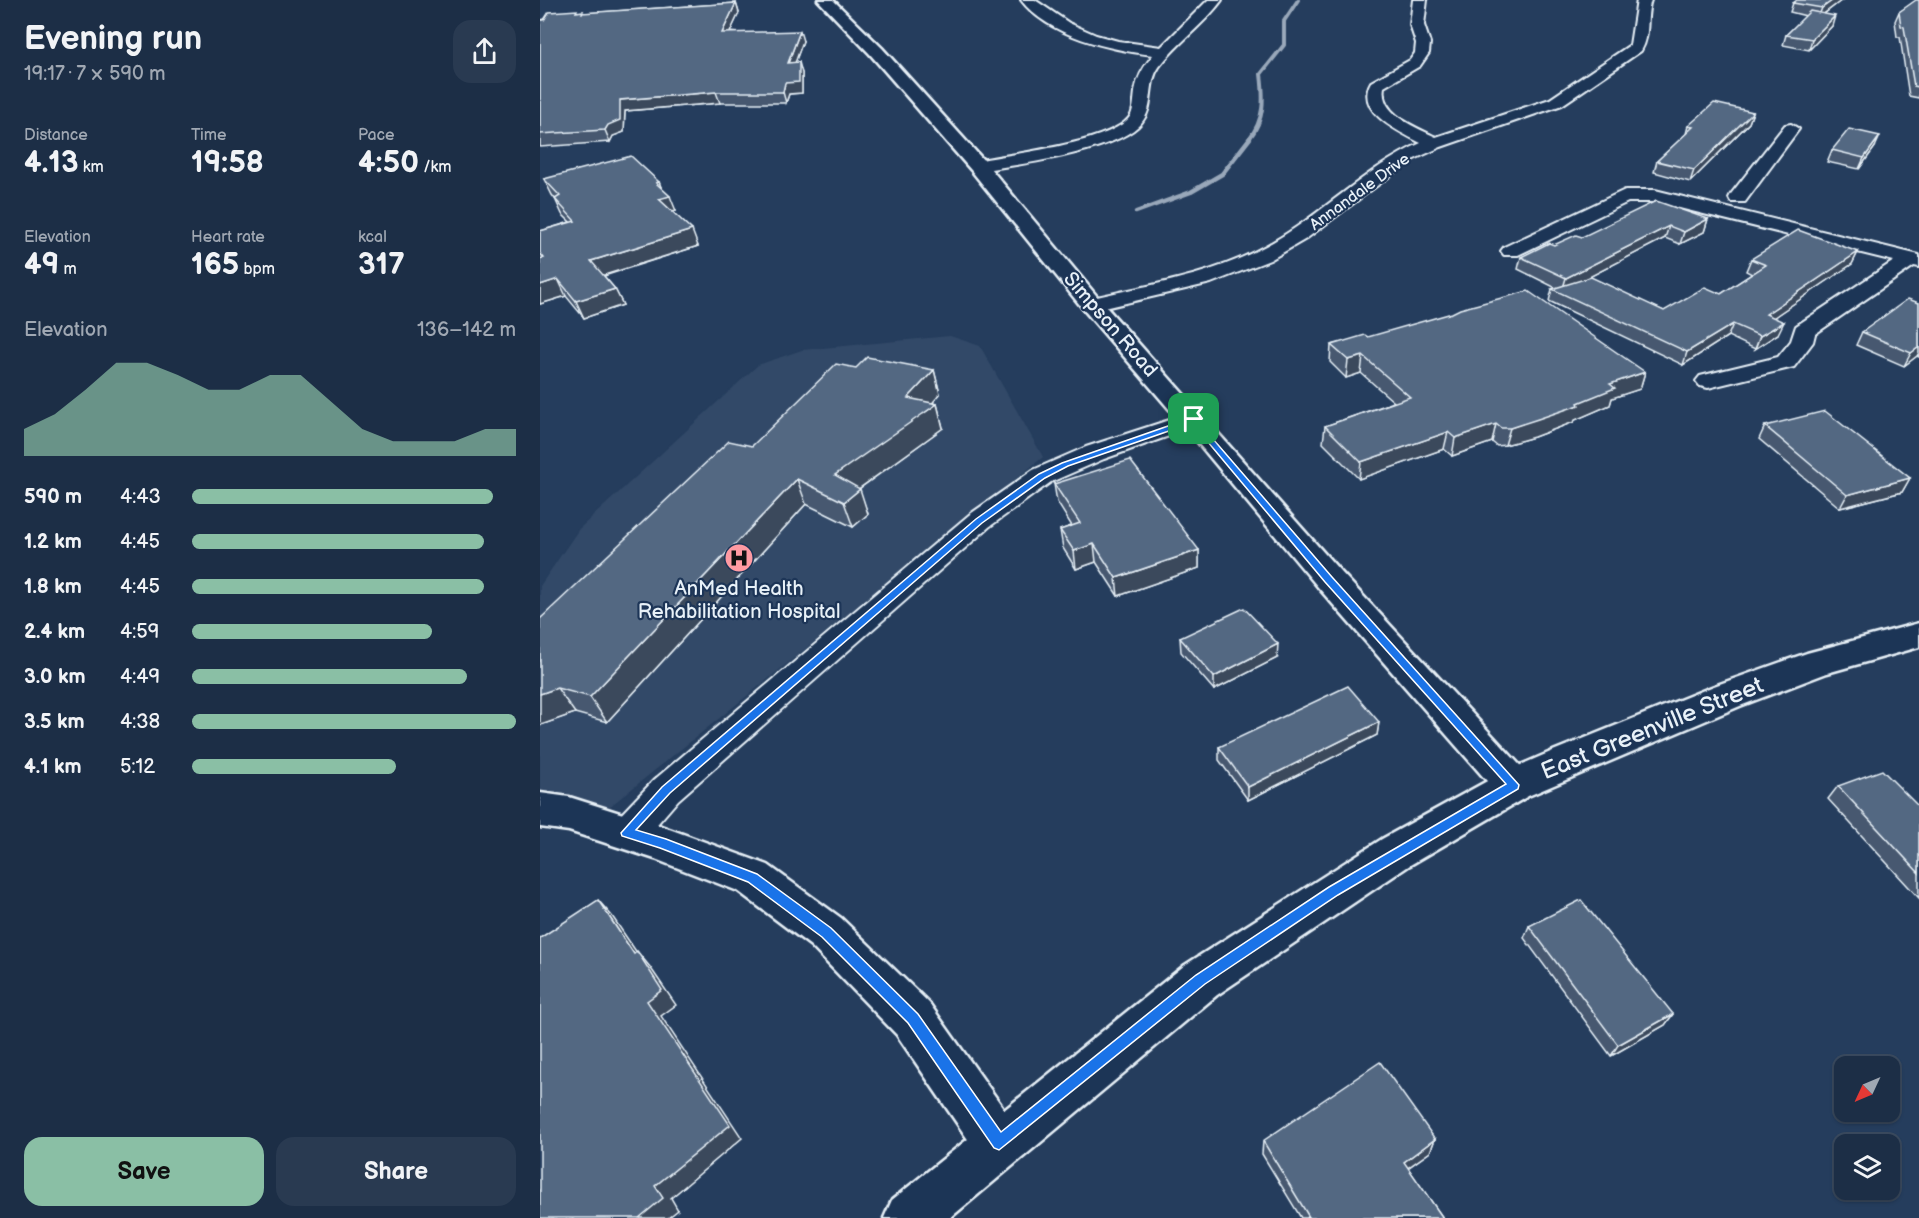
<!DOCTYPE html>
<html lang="en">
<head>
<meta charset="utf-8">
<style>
  :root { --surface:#1c2e46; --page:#293a51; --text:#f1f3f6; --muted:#a0a8b3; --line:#3a4a5f; --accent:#8abfa5 }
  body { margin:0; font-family:"Balsamiq Sans",sans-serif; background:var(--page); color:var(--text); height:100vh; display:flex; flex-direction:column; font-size:22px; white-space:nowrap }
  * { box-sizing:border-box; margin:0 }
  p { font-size:20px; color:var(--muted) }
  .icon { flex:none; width:33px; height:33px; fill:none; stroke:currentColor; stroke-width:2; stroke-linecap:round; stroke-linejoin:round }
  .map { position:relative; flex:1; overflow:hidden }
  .panel { display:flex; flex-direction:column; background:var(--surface); width:540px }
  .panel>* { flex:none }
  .needle { width:39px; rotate:226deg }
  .fabs { position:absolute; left:1294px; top:1056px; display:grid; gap:12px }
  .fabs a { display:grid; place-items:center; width:66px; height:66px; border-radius:12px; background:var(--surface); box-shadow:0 2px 4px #0004,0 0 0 2px var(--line); font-size:30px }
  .pin { position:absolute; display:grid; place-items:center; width:51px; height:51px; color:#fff; margin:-26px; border-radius:12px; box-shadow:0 3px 9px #0006 }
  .round { display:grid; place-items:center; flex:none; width:63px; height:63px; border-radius:18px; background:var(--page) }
  .overview { display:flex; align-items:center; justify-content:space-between; height:102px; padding:0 24px }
  h1 { font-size:33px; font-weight:600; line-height:45px }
  .stats { display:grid; grid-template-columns:repeat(3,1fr); gap:9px; height:102px; padding:6px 24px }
  .stats div { display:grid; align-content:center }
  .stats b { font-size:30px; font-weight:600 }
  .stats small { font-size:16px; font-weight:400 }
  .stats p { font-size:16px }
  .chart { height:168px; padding:12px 24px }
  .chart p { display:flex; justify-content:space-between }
  .chart svg { width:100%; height:108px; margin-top:6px; fill:var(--accent); opacity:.7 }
  .button { display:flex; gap:12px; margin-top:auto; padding:12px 24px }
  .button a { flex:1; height:69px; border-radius:18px; background:var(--accent); color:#111; font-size:24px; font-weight:600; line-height:69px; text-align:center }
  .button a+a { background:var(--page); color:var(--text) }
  ul { padding:0 24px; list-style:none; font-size:20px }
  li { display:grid; grid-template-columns:96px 72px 1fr; align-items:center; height:45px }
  li i { height:15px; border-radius:8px; background:var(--accent) }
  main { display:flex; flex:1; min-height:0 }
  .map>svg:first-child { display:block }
  .built { fill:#334a68 }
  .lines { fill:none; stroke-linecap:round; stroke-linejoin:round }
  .stream-far1 { stroke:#99a8ba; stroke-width:4 }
  .stream { stroke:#99a8ba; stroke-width:4.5 }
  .minor-casing { stroke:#e8f1f8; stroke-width:4 }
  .tertiary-casing { stroke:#e8f1f8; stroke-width:5 }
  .secondary-casing { stroke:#e8f1f8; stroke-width:5 }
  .minor { fill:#1d3557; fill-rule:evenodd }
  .tertiary { fill:#1d3557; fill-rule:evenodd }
  .secondary { fill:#1d3557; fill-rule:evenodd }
  .wall { fill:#475970; stroke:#e8f1f8; stroke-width:1.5 }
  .shaded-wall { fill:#3a485b; stroke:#e8f1f8; stroke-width:1.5 }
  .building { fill:#536782; stroke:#e8f1f8; stroke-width:1.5 }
  .route { fill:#1a73e8; stroke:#fff; stroke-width:1.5; fill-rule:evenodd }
  .labels { text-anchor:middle; stroke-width:4.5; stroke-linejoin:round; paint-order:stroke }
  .far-street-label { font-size:16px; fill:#e8f1f8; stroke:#1d3557 }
  .street-label { font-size:20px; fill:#e8f1f8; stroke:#1d3557 }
  .poi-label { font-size:20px; fill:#e8f1f8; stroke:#1d3557 }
  .near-street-label { font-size:24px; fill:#e8f1f8; stroke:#1d3557 }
</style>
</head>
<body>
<main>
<section class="panel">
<div class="overview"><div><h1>Evening run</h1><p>19:17 · 7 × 590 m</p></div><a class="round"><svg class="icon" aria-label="share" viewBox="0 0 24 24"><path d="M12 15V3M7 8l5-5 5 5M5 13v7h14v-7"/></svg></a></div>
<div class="stats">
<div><p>Distance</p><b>4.13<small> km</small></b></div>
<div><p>Time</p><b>19:58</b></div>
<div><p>Pace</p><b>4:50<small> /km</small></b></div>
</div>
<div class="stats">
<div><p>Elevation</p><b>49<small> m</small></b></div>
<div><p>Heart rate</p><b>165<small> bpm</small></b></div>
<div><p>kcal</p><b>317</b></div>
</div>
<div class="chart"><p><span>Elevation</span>136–142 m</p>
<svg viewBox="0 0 160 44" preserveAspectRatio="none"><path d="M0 44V33L10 27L20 17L30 6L40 6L50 11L60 17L70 17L80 11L90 11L100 22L110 33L120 38L130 38L140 38L150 33L160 33V44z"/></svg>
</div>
<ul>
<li><b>590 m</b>4:43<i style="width:93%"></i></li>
<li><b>1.2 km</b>4:45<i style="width:90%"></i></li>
<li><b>1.8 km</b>4:45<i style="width:90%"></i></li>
<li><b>2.4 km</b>4:59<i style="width:74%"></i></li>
<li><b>3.0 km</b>4:49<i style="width:85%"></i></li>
<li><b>3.5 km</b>4:38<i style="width:100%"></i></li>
<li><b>4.1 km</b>5:12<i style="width:63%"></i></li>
</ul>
<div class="button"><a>Save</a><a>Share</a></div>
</section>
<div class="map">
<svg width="1379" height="1218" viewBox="0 0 1379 1218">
  <rect width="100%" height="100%" fill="#253d5d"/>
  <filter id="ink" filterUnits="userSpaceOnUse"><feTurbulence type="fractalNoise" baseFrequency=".0167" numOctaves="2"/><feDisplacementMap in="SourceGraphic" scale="12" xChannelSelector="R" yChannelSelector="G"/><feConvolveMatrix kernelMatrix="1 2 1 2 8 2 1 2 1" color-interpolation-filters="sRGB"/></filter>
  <g filter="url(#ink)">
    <!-- built -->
    <polygon class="built" points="410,336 440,346 503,457 68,808 0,801 0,586 39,529 218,365 262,350"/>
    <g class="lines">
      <!-- stream-far1 -->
      <path class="stream-far1" d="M 709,139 C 725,119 724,99 721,74 L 744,45 L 744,21 L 758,0"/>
      <!-- stream -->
      <polyline class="stream" points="596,212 651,192 682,174 710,138"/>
      <!-- minor casing -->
      <g class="minor-casing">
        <g id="minor">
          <path d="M 481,0 L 495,0 L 529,23 L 556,35 L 578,41 L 621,47 L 668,0 L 682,0 C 664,25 638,42 619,67 C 607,84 615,106 602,122 C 579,152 476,165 438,171 L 432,170 L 429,166 L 432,162 C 464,154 575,144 591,115 C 594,108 594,99 595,92 C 597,77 604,66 613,55 C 571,50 508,36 481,0 Z"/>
          <path d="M 873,0 L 887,0 L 884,25 L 890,43 L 889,53 L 880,66 L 844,87 C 839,114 876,127 896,137 L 1010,99 L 1090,45 L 1097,0 L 1111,0 C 1105,17 1111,35 1101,51 L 1022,105 L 901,147 L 870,161 L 766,239 L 730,260 L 671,283 L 552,311 L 544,310 L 541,305 L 544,300 C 602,286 663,278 716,251 C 776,222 821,170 881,143 C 860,132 814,112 831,82 L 870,60 L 875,53 L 876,43 L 870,25 Z"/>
          <polygon points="1251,124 1259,129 1205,202 1191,202 1189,198 1191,194 1245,125"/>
          <polygon points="1085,190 1115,190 1379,255 1379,267 1374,266 1275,334 1273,342 1254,367 1168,388 1160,386 1156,381 1160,376 1238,357 1251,341 1256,326 1354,261 1115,202 1088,202 978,255 964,255 961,251 964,247"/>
          <polygon points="654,412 663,414 666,419 663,424 564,459 511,482 449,527 138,800 100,844 87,849 74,844 69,833 74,822 114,780 429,515 493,470 546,447"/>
        </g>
      </g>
      <!-- tertiary casing -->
      <g class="tertiary-casing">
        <g id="tertiary">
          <polygon points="278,0 293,0 342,48 445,162 560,300 800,571 988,774 993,785 988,796 974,801 960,796 778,587 649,432 544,310 431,170 330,54"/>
          <polygon points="0,793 29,797 121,826 228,865 301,918 389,1003 476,1126 484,1143 476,1160 459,1168 442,1160 357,1035 271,946 198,891 115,859 29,831 0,827"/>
        </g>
      </g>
      <!-- secondary casing -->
      <g class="secondary-casing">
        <polygon id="secondary" points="1379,623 1379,647 1287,673 1200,706 988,796 870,865 677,995 410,1218 344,1218 352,1200 645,965 842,839 960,774 1013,751 1174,686 1267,653"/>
      </g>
      <!-- minor -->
      <use href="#minor" class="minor"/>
      <!-- tertiary -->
      <use href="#tertiary" class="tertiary"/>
      <!-- secondary -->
      <use href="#secondary" class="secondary"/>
    </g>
    <!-- wall -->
    <g class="wall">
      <polygon points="1302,0 1284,14 1292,26 1269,50 1243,45 1246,35 1266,16 1250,12 1253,3"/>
      <polygon points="1379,0 1379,98 1369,96 1360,37 1357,37 1355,21 1359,12"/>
      <polygon points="196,3 199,13 190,32 263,41 255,62 262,73 262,93 249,94 246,103 180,103 85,111 84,132 73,136 70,142 0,147 0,20 38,12 44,13"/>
      <polygon points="1213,112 1209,123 1150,182 1114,172 1117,161 1146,134 1148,126"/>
      <polygon points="1335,147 1319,169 1287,162 1292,150"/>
      <polygon points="4,179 119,182 121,187 136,211 133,212 158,246 64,276 75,289 83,305 44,318 26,296 0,304 0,231 30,222 22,214 15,199 12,195"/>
      <polygon points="1168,219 1164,232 1140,244 1125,238 1045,279 1124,311 1181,294 1212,274 1206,271 1211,259 1318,252 1312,264 1234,317 1238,334 1215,349 1188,336 1143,365 1009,301 1012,289 1016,288 978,269 981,257 1014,245 1042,237"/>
      <polygon points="1379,303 1379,357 1377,356 1364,366 1316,345 1322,332"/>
      <polygon points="828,337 1105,372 1100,389 1072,398 1070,405 1035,420 1034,422 994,437 965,445 957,446 952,442 912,456 904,449 819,479 783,443 785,426 854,402 821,373 806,378 790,362 791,345"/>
      <polygon points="316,368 394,370 400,394 392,403 397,404 403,428 319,489 328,514 313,527 266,504 67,722 35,713 1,725 0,619 212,446"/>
      <polygon points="1225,426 1370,478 1362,492 1300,508 1219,439"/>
      <polygon points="514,484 659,550 659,568 578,596 556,562 536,569 523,548 520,530 532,526 517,502"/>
      <polygon points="640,638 737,658 674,690 641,652"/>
      <polygon points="839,722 837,735 708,800 679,760 679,747"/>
      <polygon points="1298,786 1379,807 1379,898 1288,799"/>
      <polygon points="989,926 1133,1014 1125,1025 1071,1056 984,938"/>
      <polygon points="895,1139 890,1152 868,1168 903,1218 761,1218 722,1154 723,1141"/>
    </g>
    <!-- shaded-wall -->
    <g class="shaded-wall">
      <polygon points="1293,0 1302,0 1278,18 1282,8"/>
      <polygon points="196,3 199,13 185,43 182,33"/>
      <polygon points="1295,16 1292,26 1269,50 1272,39"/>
      <polygon points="260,31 263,41 251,74 248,63"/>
      <polygon points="259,62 262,73 262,93 249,94 246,103 243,92 245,83"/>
      <polygon points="176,92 180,103 85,111 84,132 73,136 70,142 65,130 80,100"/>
      <polygon points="1213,112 1209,123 1150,182 1154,170"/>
      <polygon points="1340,136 1335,147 1319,169 1324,158"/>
      <polygon points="119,182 125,197 130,196 136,211 125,214 119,199 116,183"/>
      <polygon points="1168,219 1164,232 1140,244 1144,232"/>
      <polygon points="1129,226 1125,238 1022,291 1026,278"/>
      <polygon points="152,230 158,246 58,277 51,261"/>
      <polygon points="1318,252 1312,264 1221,326 1226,314"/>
      <polygon points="18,279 26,296 0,304 0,285"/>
      <polygon points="75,289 83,305 44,318 36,301"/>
      <polygon points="1244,322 1238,334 1215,349 1220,336"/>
      <polygon points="1193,324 1188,336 1143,365 1147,352"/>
      <polygon points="1379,347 1379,353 1377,356 1364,366 1371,353"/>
      <polygon points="823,356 821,373 806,378 808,360"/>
      <polygon points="394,370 400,394 383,414 397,404 403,428 303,500 295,475 368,398"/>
      <polygon points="1105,372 1100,389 1072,398 1070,405 1035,420 1034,422 994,437 965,445 970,428 1038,403 1070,384"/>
      <polygon points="956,424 952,442 912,456 915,438"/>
      <polygon points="908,432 904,449 819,479 821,462"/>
      <polygon points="1370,478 1362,492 1300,508 1307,495"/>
      <polygon points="257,479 266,504 67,722 50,697"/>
      <polygon points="320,489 328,514 313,527 304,502"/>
      <polygon points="554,544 556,562 536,569 534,551"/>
      <polygon points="659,550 659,568 578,596 576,578"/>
      <polygon points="738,644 737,658 674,690 674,677"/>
      <polygon points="17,688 35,713 1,725 0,724 0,694"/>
      <polygon points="839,722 837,735 708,800 708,787"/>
      <polygon points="58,900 72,916 108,969 94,954"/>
      <polygon points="97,951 110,967 136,1005 121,1016 202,1138 131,1198 138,1210 128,1218 99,1218 115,1186 107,1001"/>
      <polygon points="1133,1014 1125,1025 1071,1056 1078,1045"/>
      <polygon points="895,1139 890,1152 859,1174 864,1162"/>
    </g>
    <!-- building -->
    <g class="building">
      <polygon points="1257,0 1293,0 1282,8 1253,3"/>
      <polygon points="1376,0 1379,0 1379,87 1374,86 1364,27 1361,26 1359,12"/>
      <polygon points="196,3 182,33 260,31 248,63 259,62 259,82 245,83 243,92 176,92 80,100 80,120 68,125 65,130 0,134 0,20 4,20 9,12 37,10 36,12 43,11 42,13"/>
      <polygon points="1270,11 1295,16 1272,39 1246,35"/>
      <polygon points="1174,103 1213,112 1154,170 1117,161 1153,127 1148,126"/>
      <polygon points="1309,129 1340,136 1324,158 1292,150"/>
      <polygon points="91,156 119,182 116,183 130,196 119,199 152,230 51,261 75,289 36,301 18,279 0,285 0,259 4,258 0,253 0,231 35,221 15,199 20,196 4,179"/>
      <polygon points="1116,201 1168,219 1144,232 1129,226 1026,278 981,257 1009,243 1014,245 1036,235 1042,237"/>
      <polygon points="1258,230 1318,252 1226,314 1244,322 1220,336 1193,324 1147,352 1012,289 1051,277 1124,311 1165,287 1181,294 1226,265 1211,259"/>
      <polygon points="988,291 1105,372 1070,384 1075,388 1038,403 1039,405 998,419 970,428 961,428 956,424 915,438 908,432 821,462 785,426 870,397 823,356 808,360 791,345 825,335 828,337 912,313 920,309"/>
      <polygon points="1368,299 1379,303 1379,347 1371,353 1322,332"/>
      <polygon points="327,357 394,370 368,398 397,404 295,475 320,489 304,502 257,479 50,697 17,688 0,694 0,619 189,441 212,446 296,364 316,368"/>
      <polygon points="1285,411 1370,478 1307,495 1225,426"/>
      <polygon points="590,460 659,550 576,578 554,544 534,551 520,530 540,523 514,484"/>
      <polygon points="704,608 738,644 674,677 640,638"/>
      <polygon points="808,686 839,722 708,787 679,747"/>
      <polygon points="1342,770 1379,807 1379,873 1298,786"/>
      <polygon points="58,900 94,954 97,951 122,990 107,1001 190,1125 115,1186 123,1198 99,1218 0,1218 0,938"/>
      <polygon points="1041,900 1133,1014 1078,1045 989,926"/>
      <polygon points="840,1062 895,1139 864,1162 903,1218 767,1218 769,1217 723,1141"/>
    </g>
  </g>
  <!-- route -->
  <path class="route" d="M 654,417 L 792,577 L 979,785 L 978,789 L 798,895 L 665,984 L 459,1150 L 454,1148 L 368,1023 L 282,937 L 208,882 L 120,848 L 82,836 L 81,833 L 122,787 L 436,519 L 499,474 L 522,463 ZM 652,423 L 785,582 L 966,784 L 789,887 L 656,975 L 461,1132 L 378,1014 L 291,928 L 217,874 L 126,839 L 96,830 L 130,793 L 442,523 L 505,478 L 528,466 Z"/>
  <!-- icons -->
  <defs>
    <g id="hospital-disc" transform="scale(1.5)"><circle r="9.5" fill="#ff9aa2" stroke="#1d3557"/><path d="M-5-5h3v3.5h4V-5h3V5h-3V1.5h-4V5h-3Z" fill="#111"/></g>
  </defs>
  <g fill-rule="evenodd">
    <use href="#hospital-disc" x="199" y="558"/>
  </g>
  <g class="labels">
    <!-- far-street labels -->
    <g class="far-street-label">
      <text transform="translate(819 191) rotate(-36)" y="6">Annandale Drive</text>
    </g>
    <!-- street labels -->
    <g class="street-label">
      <text transform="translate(571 324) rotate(49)" y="7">Simpson Road</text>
    </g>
    <!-- poi labels -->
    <g class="poi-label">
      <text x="199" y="595">AnMed Health<tspan x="199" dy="23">Rehabilitation Hospital</tspan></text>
    </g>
    <!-- near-street labels -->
    <g class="near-street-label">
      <text transform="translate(1112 728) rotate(-22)" y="8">East Greenville Street</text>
    </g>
  </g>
</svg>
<div class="fabs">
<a><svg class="needle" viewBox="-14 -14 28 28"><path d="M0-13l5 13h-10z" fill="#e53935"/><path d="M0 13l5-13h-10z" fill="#a0a8b3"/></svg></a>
<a><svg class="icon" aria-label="layers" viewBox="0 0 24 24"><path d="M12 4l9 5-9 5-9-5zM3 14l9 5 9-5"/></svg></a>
</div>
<div class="pin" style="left:654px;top:419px;background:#1e9e55"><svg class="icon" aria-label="arrive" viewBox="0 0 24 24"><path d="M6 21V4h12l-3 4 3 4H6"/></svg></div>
</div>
</main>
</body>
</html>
